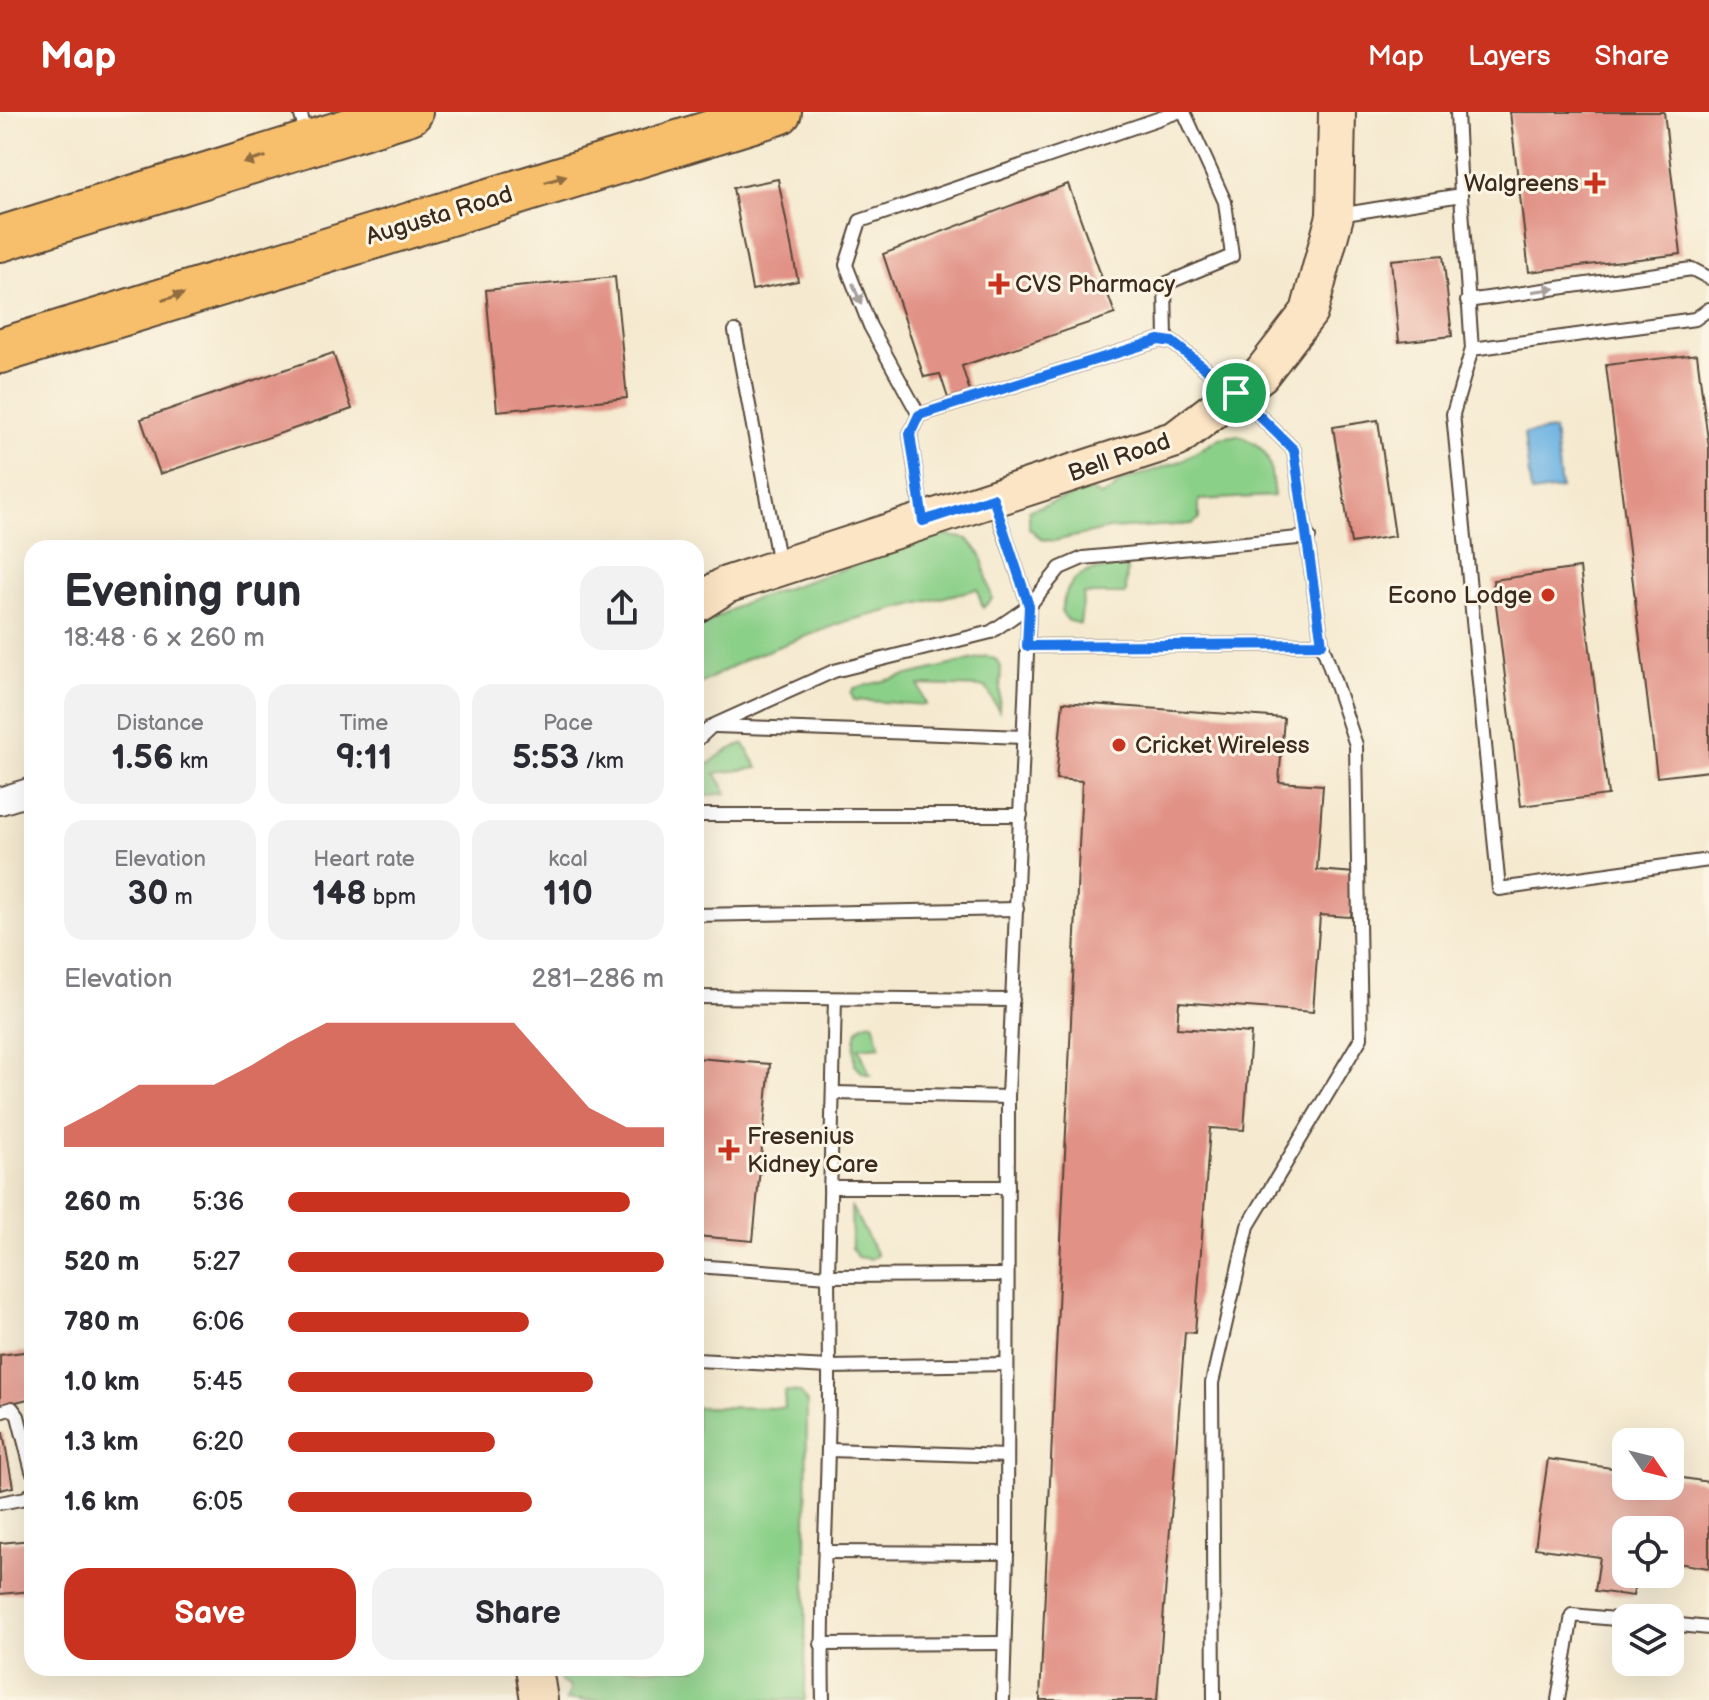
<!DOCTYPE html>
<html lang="en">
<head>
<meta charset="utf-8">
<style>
  :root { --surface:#fff; --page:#f2f2f3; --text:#2b2b33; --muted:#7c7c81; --accent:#c8321e }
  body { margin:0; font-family:"Balsamiq Sans",sans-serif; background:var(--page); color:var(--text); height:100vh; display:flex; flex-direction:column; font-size:30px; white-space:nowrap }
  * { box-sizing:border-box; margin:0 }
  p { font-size:26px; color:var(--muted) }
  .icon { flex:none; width:44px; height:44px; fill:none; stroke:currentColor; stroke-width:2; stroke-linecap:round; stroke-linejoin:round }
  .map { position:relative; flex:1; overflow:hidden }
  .details { position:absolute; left:24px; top:428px; width:680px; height:1136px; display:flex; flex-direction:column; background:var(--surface); border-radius:24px; box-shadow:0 8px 32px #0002 }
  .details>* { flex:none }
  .needle { width:52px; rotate:125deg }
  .controls { position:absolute; left:1612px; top:1316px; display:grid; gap:16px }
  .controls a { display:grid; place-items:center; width:72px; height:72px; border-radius:16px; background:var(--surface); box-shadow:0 8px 32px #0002; font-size:40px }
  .pin { position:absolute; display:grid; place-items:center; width:68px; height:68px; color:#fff; margin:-34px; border:4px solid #fff; border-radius:50%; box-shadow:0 2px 8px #0007 }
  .round { display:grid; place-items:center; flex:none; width:84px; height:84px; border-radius:24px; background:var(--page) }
  .headline { display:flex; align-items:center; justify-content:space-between; height:136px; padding:0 40px }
  h1 { font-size:44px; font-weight:800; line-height:60px }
  .stats { display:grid; grid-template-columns:repeat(3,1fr); gap:12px; height:136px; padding:8px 40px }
  .stats div { display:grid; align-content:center; border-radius:20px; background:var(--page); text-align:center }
  .stats b { font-size:34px; font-weight:800 }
  .stats small { font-size:22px; font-weight:400 }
  .stats p { font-size:22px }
  .chart { height:224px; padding:16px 40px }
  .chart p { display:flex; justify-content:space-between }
  .chart svg { width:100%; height:144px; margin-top:8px; fill:var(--accent); opacity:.7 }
  .primary-button { display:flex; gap:16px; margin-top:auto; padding:16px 40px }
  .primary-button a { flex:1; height:92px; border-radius:24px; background:var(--accent); color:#fff; font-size:32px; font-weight:800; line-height:92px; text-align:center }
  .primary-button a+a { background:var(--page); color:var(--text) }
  ul { padding:0 40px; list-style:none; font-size:26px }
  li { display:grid; grid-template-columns:128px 96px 1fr; align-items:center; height:60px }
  li i { height:20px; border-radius:10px; background:var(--accent) }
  header { display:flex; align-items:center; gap:48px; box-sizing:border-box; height:112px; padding:0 40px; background:var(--accent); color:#fff }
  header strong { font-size:38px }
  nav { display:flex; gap:44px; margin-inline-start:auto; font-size:28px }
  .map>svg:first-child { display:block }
  .green { fill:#8bd089; stroke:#637d54; stroke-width:2 }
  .water { fill:#6db3e3; stroke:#546e80; stroke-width:2 }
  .building { fill:#e19185 }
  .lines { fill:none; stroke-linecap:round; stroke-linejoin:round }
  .lane-casing { stroke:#574739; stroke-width:16 }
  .street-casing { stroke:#574739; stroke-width:30 }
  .secondary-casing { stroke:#574739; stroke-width:40 }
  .highway-casing { stroke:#574739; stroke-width:48 }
  .lane { stroke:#fff; stroke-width:12 }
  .street { stroke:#fff; stroke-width:26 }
  .secondary { stroke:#fce5c4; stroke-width:36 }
  .highway { stroke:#f7bf6c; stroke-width:44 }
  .oneway { fill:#906d41 }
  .oneway2 { fill:#a79f9a }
  .route-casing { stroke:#fff; stroke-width:16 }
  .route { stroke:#1a73e8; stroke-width:10 }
  .poi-dot { fill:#c8321e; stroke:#fcf5e5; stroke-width:3 }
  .labels { text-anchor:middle; stroke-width:6; stroke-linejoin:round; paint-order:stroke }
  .poi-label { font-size:24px; fill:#3b2a1e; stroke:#fcf5e5; text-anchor:start }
  .street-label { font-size:24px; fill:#3b2a1e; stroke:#fcf5e5 }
</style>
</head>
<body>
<header>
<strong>Map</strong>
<nav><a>Map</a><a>Layers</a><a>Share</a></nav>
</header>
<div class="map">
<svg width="1709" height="1588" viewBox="0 0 1709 1588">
  <rect width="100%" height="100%" fill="#fcf5e5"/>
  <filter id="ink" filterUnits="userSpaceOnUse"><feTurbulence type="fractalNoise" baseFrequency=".0125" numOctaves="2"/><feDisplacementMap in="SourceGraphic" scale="16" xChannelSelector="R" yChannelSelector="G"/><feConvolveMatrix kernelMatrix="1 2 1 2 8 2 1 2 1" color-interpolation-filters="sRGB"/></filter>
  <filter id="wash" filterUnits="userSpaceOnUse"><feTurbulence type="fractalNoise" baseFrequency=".006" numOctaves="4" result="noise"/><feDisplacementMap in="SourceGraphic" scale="32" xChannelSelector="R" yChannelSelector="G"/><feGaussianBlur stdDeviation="1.8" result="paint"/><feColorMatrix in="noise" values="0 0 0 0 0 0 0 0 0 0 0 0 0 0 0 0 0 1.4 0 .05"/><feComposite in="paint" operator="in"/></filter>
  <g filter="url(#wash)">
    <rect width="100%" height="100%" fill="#f5ead0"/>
    <!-- green -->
    <g class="green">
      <path d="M 1238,323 C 1273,337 1269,350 1274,384 L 1199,388 L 1199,407 L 1192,412 L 1109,417 L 1054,429 L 1041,427 L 1029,416 L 1029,398 L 1091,378 L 1100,384 L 1112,379 L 1120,370 L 1181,349 L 1220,326 Z"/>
      <polygon points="943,423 968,427 981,443 992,487 983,496 977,477 847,509 748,546 696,574 696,517 743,491"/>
      <path d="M 1127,454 L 1126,482 L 1084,482 L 1080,512 L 1067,508 L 1061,499 C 1069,455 1090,459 1127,454 Z"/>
      <polygon points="987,544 997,548 1001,555 999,599 986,575 919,573 926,593 854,588 851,581 854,576"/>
      <path d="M 744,632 L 758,656 L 715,661 L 727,681 L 696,685 L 696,663 C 711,650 725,637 744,632 Z"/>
      <path d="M 873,910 L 880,934 L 859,936 L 870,963 L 863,961 L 855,953 C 855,935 850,912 873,910 Z"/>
      <polygon points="851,1094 877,1143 871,1147 857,1145 852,1136"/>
      <polygon points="784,1279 800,1280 807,1291 805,1588 566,1588 570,1580 569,1574 561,1570 559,1556 696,1556 696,1295 785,1296"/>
    </g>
    <!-- water -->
    <polygon class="water" points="1554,318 1561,377 1531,381 1524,322"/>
    <g id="blocks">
      <!-- building -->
      <g class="building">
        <polygon points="1510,0 1664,0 1681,142 1529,160"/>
        <polygon points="778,67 798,169 752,178 733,76"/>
        <polygon points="1068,72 1115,202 962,254 970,280 948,286 940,262 924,265 883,142"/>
        <polygon points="1443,143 1452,224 1399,230 1391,148"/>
        <polygon points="615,165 627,286 497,299 486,178"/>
        <polygon points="333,241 352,297 160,362 141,307"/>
        <polygon points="1697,242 1709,336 1709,659 1657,665 1606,253"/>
        <polygon points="1378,308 1395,424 1351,431 1333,315"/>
        <polygon points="1580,456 1608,683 1521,694 1493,468"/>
        <polygon points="1063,590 1284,606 1279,670 1323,673 1317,758 1355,761 1351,805 1320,803 1313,900 1179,890 1177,916 1251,921 1244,1018 1210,1016 1195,1221 1185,1220 1157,1588 1040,1588 1082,669 1056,667"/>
        <polygon points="696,946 770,952 753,1129 696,1124"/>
        <polygon points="32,1239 32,1286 0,1294 0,1243"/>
        <polygon points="0,1321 3,1321 13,1375 0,1378"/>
        <polygon points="1548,1347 1626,1358 1626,1374 1670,1374 1670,1364 1709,1370 1709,1456 1670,1450 1670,1418 1626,1418 1626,1462 1636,1462 1633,1484 1595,1479 1600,1445 1535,1436"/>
        <polygon points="32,1428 32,1479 0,1482 0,1431"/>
      </g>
    </g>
  </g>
  <g filter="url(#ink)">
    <use href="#blocks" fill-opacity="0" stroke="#574739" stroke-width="2"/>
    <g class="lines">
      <!-- lane casing -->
      <g class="lane-casing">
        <g id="lane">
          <polyline points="300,0 307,24"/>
          <polyline points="1457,0 1461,83"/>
          <polyline points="1339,103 1461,83 1472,237 1453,302 1499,777 1709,748"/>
          <polyline points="1467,189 1692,157 1709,166"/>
          <polyline points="735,219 779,452"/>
          <polyline points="1166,229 1165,172 1232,144 1225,90 1184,0"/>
          <polyline points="1472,237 1695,207 1709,197"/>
          <polyline points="919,303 870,214 846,153 860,109 1178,0"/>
          <polyline points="922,404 910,322 919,303 1159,228 1172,230 1236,281 1294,338 1322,532 1356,633 1361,926 1248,1114 1212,1271 1214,1588"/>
          <polyline points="1027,534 1322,532"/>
          <polyline points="715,614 1024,625"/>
          <polyline points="696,629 712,614 834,559 991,520 1029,494 994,390"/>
          <polyline points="696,703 1021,703"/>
          <polyline points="696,803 1017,797"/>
          <polyline points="696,885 1013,888"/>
          <polyline points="835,887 828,1164 829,1255 1007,1252"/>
          <polyline points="834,981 1008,985"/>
          <polyline points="830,1075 1008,1075"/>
          <polyline points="696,1154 828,1164 1007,1163"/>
          <path d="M 696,1248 L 829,1255 C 830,1366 820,1477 823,1588"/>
          <polyline points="0,1300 12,1296 18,1304 32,1359"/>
          <polyline points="830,1338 1007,1344"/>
          <polyline points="0,1391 26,1386 32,1381"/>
          <polyline points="825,1440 1007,1441"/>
          <polyline points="1670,1512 1709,1516"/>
          <polyline points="821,1532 1004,1531"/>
          <polyline points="1003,1588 1007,1441 1008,985 1029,494 1060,456 1083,446 1309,425"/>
          <polyline points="1558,1588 1572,1503 1626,1508"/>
        </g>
      </g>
      <!-- street casing -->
      <g class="street-casing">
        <polyline id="street" points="0,689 32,679"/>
      </g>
      <!-- secondary casing -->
      <g class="secondary-casing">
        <g id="secondary">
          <polyline points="696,492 726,473 1176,327 1261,262 1309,200 1335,104 1337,0"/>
          <polyline points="534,1556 539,1588"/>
        </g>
      </g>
      <!-- highway casing -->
      <g class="highway-casing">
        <g id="highway">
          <polyline points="0,127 410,0"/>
          <polyline points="0,239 779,0"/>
        </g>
      </g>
      <!-- lane -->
      <use href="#lane" class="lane"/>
      <!-- street -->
      <use href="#street" class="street"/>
      <!-- secondary -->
      <use href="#secondary" class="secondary"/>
      <!-- highway -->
      <use href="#highway" class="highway"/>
    </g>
    <!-- one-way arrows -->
    <defs><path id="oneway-solid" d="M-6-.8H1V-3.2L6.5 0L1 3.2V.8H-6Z" transform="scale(2)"/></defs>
    <g class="oneway">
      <use href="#oneway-solid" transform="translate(255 48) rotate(163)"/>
      <use href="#oneway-solid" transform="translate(556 67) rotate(-17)"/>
      <use href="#oneway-solid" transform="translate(173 185) rotate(-17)"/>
    </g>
    <g class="oneway2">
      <use href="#oneway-solid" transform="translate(1544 178) rotate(-8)"/>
      <use href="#oneway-solid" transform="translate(857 182) rotate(68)"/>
    </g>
  </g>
  <g class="lines" filter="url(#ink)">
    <!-- route casing -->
    <g class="route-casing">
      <polygon id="route" points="1159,228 1172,230 1236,281 1294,338 1322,532 1027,534 1029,494 993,386 923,409 910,322 919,303"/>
    </g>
    <!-- route -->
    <use href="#route" class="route"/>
  </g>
  <!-- markers -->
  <g class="poi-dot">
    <path d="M1591 59h8v8h8v8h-8v8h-8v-8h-8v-8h8z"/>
    <path d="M995 160h8v8h8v8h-8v8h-8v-8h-8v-8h8z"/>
    <circle cx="1548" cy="483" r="8"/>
    <circle cx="1119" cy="633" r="8"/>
    <path d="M725 1026h8v8h8v8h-8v8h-8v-8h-8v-8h8z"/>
  </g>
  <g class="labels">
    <!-- poi labels -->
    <g class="poi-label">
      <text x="1579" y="79" text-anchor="end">Walgreens</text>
      <text x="1015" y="180">CVS Pharmacy</text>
      <text x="1532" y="491" text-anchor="end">Econo Lodge</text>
      <text x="1135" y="641">Cricket Wireless</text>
      <text x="747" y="1032">Fresenius<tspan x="747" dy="28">Kidney Care</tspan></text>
    </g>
    <!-- street labels -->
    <g class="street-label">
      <text transform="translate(439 103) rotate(-17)" y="8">Augusta Road</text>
      <text transform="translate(1119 345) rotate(-19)" y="8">Bell Road</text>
    </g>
  </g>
</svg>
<div class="controls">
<a><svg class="needle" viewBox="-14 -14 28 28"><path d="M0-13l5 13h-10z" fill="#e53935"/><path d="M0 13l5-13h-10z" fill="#7c7c81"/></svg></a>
<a><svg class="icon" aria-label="locate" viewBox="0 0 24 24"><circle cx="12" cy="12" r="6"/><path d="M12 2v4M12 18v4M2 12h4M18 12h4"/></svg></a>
<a><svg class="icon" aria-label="layers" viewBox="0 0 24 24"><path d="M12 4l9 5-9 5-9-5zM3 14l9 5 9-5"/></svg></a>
</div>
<div class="pin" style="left:1236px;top:281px;background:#1e9e55"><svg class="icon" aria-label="arrive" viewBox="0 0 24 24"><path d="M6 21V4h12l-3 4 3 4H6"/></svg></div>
<section class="details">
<div class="headline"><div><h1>Evening run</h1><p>18:48 · 6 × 260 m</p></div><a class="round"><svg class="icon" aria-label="share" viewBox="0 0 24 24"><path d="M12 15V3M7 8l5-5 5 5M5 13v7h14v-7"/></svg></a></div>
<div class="stats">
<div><p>Distance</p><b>1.56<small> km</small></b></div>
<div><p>Time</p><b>9:11</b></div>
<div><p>Pace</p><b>5:53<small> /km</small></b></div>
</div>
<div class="stats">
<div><p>Elevation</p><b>30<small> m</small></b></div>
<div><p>Heart rate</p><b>148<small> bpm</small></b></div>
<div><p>kcal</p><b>110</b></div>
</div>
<div class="chart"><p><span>Elevation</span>281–286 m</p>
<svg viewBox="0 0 160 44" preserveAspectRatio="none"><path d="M0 44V38L10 32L20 25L30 25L40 25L50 19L60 12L70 6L80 6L90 6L100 6L110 6L120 6L130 19L140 32L150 38L160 38V44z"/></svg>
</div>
<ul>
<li><b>260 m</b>5:36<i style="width:91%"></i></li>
<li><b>520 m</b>5:27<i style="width:100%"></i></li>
<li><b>780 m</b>6:06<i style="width:64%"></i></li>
<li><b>1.0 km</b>5:45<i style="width:81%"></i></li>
<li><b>1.3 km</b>6:20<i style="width:55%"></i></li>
<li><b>1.6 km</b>6:05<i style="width:65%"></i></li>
</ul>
<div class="primary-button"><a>Save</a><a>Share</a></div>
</section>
</div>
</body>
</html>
